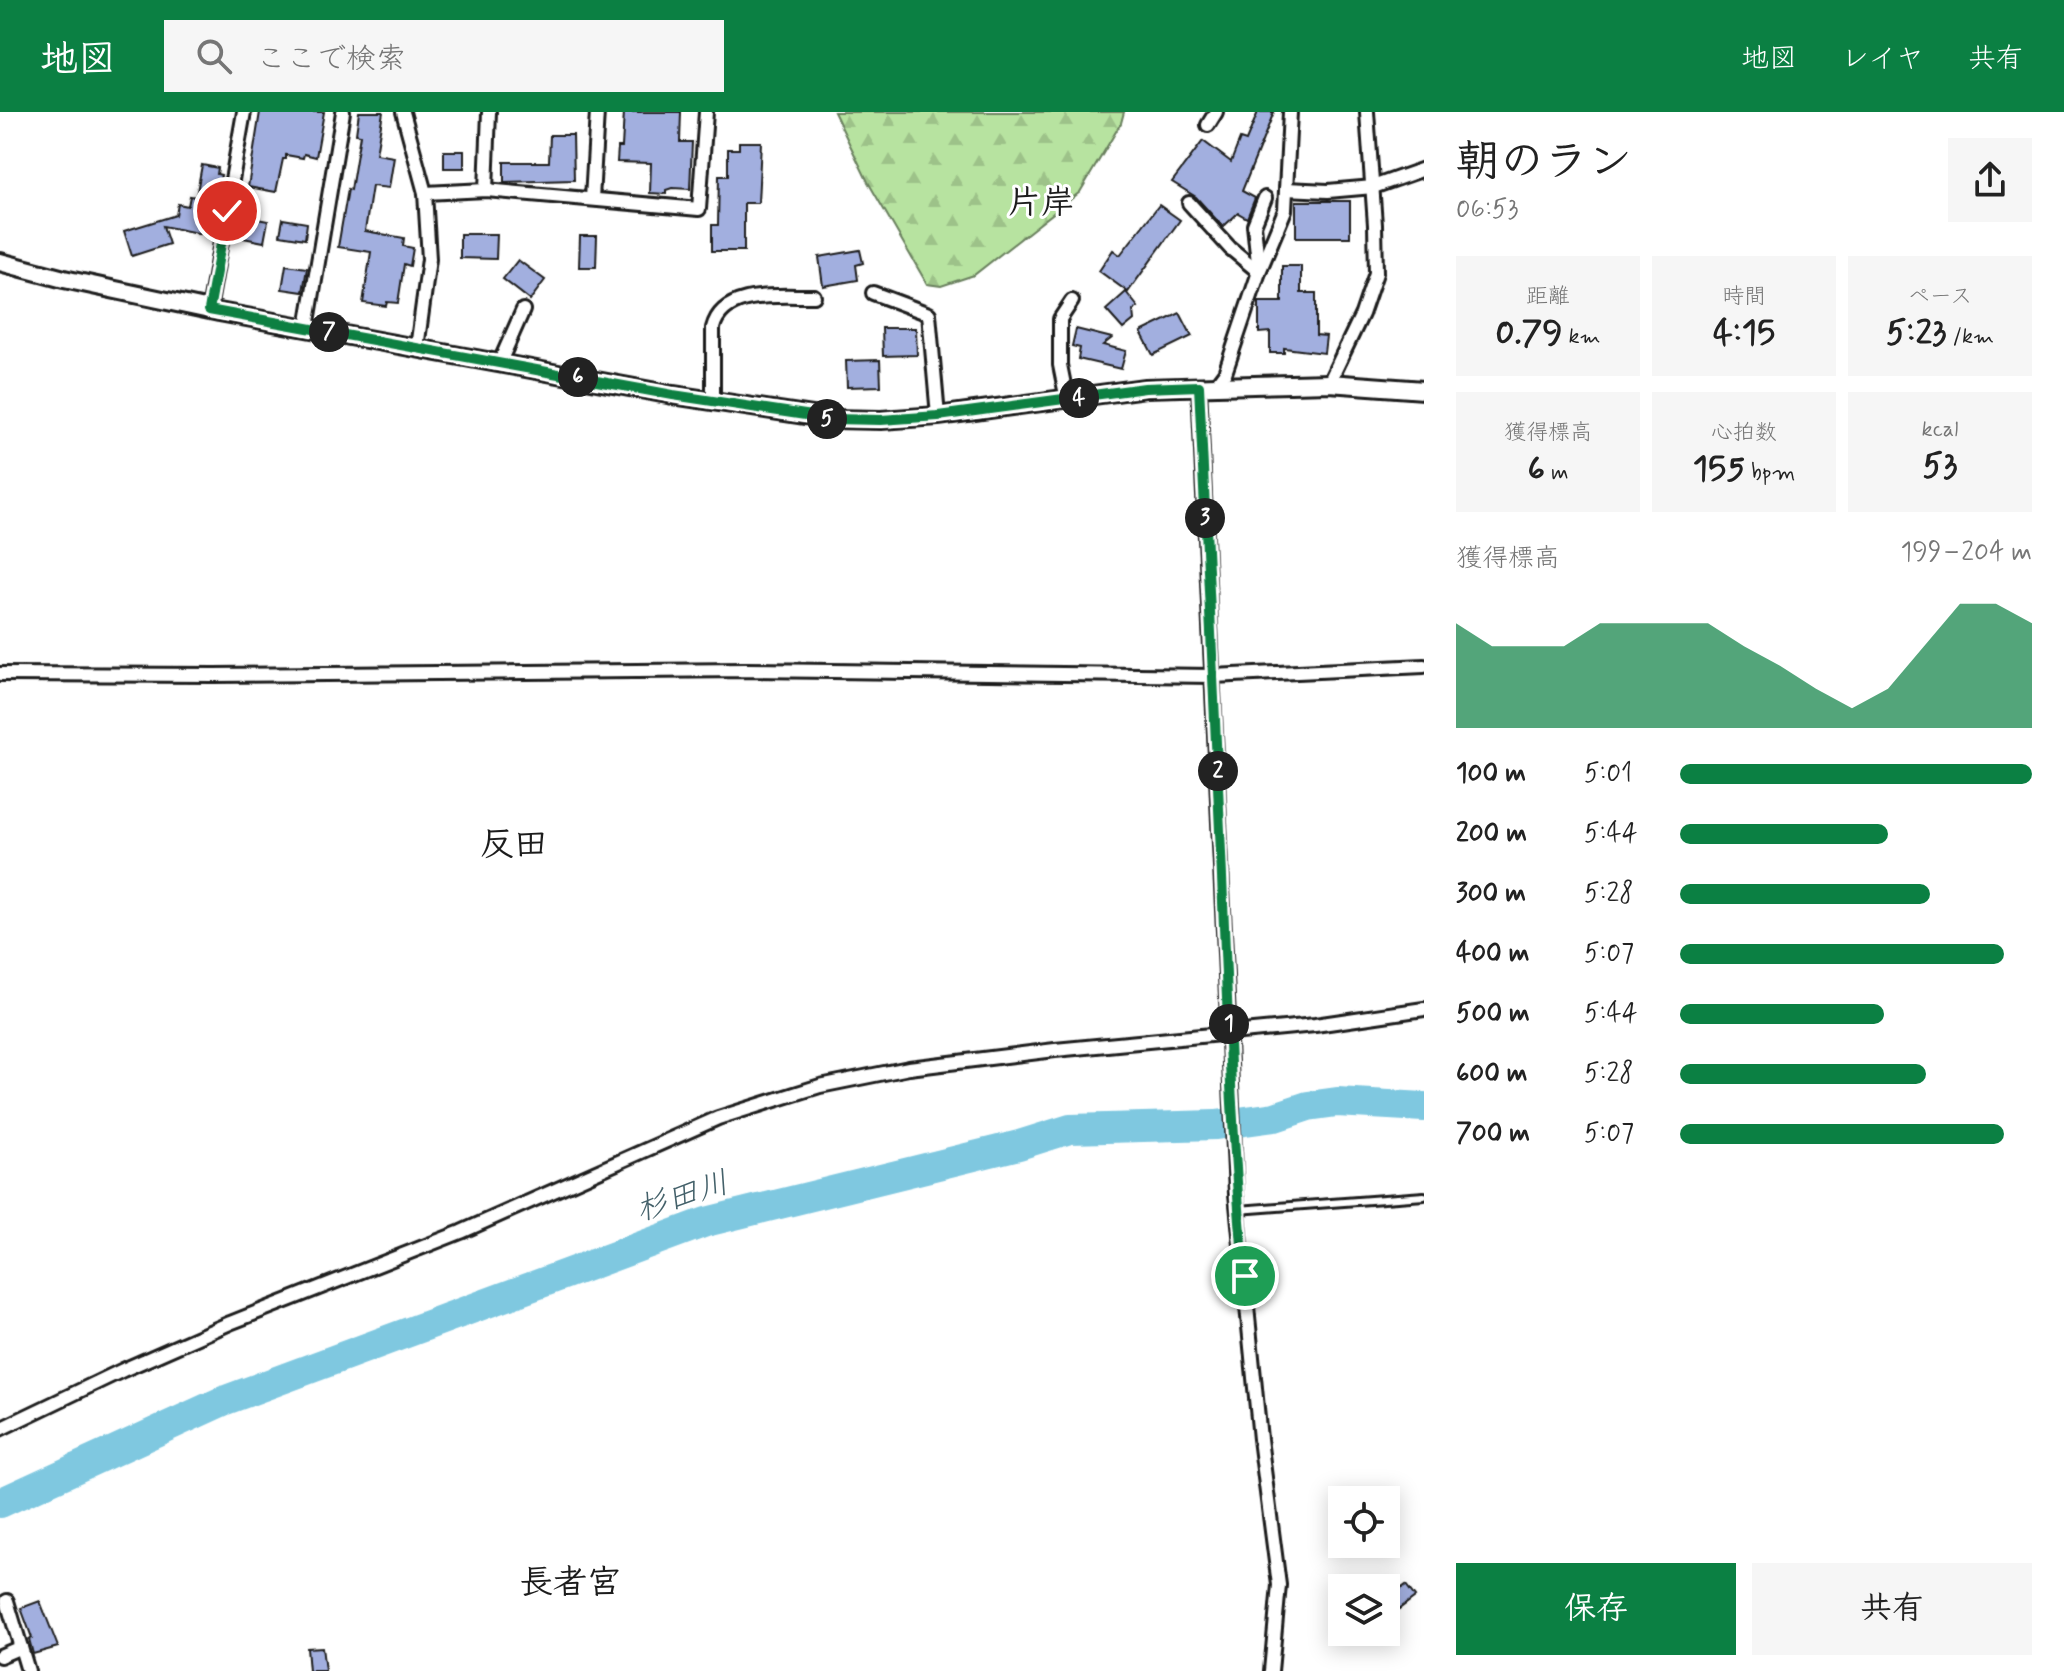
<!DOCTYPE html>
<html lang="ja">
<head>
<meta charset="utf-8">
<style>
  :root { --surface:#fff; --page:#f6f6f6; --text:#222; --muted:#767676; --accent:#0b8043 }
  body { margin:0; font-family:Mynerve,"Klee One",sans-serif; background:var(--page); color:var(--text); height:100vh; display:flex; flex-direction:column; font-size:30px; white-space:nowrap }
  * { box-sizing:border-box; margin:0 }
  p { font-size:26px; color:var(--muted) }
  .icon { flex:none; width:44px; height:44px; fill:none; stroke:currentColor; stroke-width:2; stroke-linecap:round; stroke-linejoin:round }
  .map { position:relative; flex:1; overflow:hidden }
  .side { display:flex; flex-direction:column; background:var(--surface); width:640px }
  .side>* { flex:none }
  .tools { position:absolute; left:1328px; top:1374px; display:grid; gap:16px }
  .tools a { display:grid; place-items:center; width:72px; height:72px; border-radius:0px; background:var(--surface); box-shadow:0 4px 20px #0003; font-size:40px }
  .pin { position:absolute; display:grid; place-items:center; width:68px; height:68px; color:#fff; margin:-34px; border:4px solid #fff; border-radius:50%; box-shadow:0 2px 8px #0007 }
  .km { position:absolute; width:40px; height:40px; margin:-20px; border-radius:50%; background:#222; color:#fff; font-size:22px; line-height:40px; text-align:center }
  .round { display:grid; place-items:center; flex:none; width:84px; height:84px; border-radius:0px; background:var(--page) }
  .headline { display:flex; align-items:center; justify-content:space-between; height:136px; padding:0 32px }
  h1 { font-size:44px; font-weight:700; line-height:60px }
  .stats { display:grid; grid-template-columns:repeat(3,1fr); gap:12px; height:136px; padding:8px 32px }
  .stats div { display:grid; align-content:center; border-radius:0px; background:var(--page); text-align:center }
  .stats b { font-size:34px; font-weight:700 }
  .stats small { font-size:22px; font-weight:400 }
  .stats p { font-size:22px }
  .chart { height:224px; padding:16px 32px }
  .chart p { display:flex; justify-content:space-between }
  .chart svg { width:100%; height:144px; margin-top:8px; fill:var(--accent); opacity:.7 }
  .action { display:flex; gap:16px; margin-top:auto; padding:16px 32px }
  .action a { flex:1; height:92px; border-radius:0px; background:var(--accent); color:#fff; font-size:32px; font-weight:700; line-height:92px; text-align:center }
  .action a+a { background:var(--page); color:var(--text) }
  ul { padding:0 32px; list-style:none; font-size:26px }
  li { display:grid; grid-template-columns:128px 96px 1fr; align-items:center; height:60px }
  li i { height:20px; border-radius:10px; background:var(--accent) }
  header { display:flex; align-items:center; gap:48px; box-sizing:border-box; height:112px; padding:0 40px; background:var(--accent); color:#fff }
  header strong { font-size:38px }
  nav { display:flex; gap:44px; margin-inline-start:auto; font-size:28px }
  .search { width:560px; height:72px; background:var(--page); display:flex; align-items:center; gap:20px; box-sizing:border-box; padding:0 28px; border-radius:0px; color:var(--muted); font-size:30px }
  main { display:flex; flex:1; min-height:0 }
  .map>svg:first-child { display:block }
  .forest { fill:url(#forest-firs); stroke:#6a805e; stroke-width:2 }
  .lines { fill:none; stroke-linecap:round; stroke-linejoin:round }
  .river { stroke:#7fc8e0; stroke-width:30 }
  .building { fill:#a2afdf; stroke:#1c1c1c; stroke-width:2 }
  .service-casing { stroke:#1c1c1c; stroke-width:12 }
  .minor-casing { stroke:#1c1c1c; stroke-width:18 }
  .tertiary-casing { stroke:#1c1c1c; stroke-width:22 }
  .service { stroke:#fff; stroke-width:6 }
  .minor { stroke:#fff; stroke-width:12 }
  .tertiary { stroke:#fff; stroke-width:16 }
  .route-casing { stroke:#fff; stroke-width:16 }
  .route { stroke:#0b8043; stroke-width:10 }
  .labels { text-anchor:middle; stroke-width:6; stroke-linejoin:round; paint-order:stroke }
  .water-label { font-size:32px; font-style:italic; fill:#44616a; stroke:#fff }
  .quarter-label { font-size:34px; font-weight:bold; fill:#1c1c1c; stroke:#fff }
</style>
</head>
<body>
<header>
<strong>地図</strong>
<div class="search"><svg class="icon" aria-label="search" viewBox="0 0 24 24"><circle cx="10" cy="10" r="6"/><path d="M15 15l6 6"/></svg>ここで検索</div>
<nav><a>地図</a><a>レイヤ</a><a>共有</a></nav>
</header>
<main>
<div class="map">
<svg width="1424" height="1559" viewBox="0 0 1424 1559">
  <defs>
    <pattern id="forest-firs" width="22" height="20" patternUnits="userSpaceOnUse" patternTransform="scale(2)"><rect width="22" height="20" fill="#b7e3a0"/><path d="M5 1l3.5 6h-7zM16 11l3.5 6h-7z" fill="#9dc289"/></pattern>
  </defs>
  <rect width="100%" height="100%" fill="#fff"/>
  <filter id="ink" filterUnits="userSpaceOnUse"><feTurbulence type="fractalNoise" baseFrequency=".0125" numOctaves="2"/><feDisplacementMap in="SourceGraphic" scale="16" xChannelSelector="R" yChannelSelector="G"/><feConvolveMatrix kernelMatrix="1 2 1 2 8 2 1 2 1" color-interpolation-filters="sRGB"/></filter>
  <g filter="url(#ink)">
    <!-- forest -->
    <polygon class="forest" points="834,0 1124,0 1121,11 1080,80 974,163 941,174 927,172 868,70"/>
    <g class="lines">
      <!-- river -->
      <polyline class="river" points="0,1391 223,1289 706,1110 1019,1033 1070,1017 1216,1013 1275,1005 1308,994 1337,990 1424,995"/>
    </g>
    <!-- building -->
    <g class="building">
      <polygon points="260,0 324,0 316,45 304,42 303,46 286,43 286,47 283,47 276,80 248,75"/>
      <polygon points="359,0 383,0 376,42 394,45 389,76 372,74 365,119 404,126 403,134 413,136 410,154 404,152 398,191 387,190 386,194 363,191 371,140 338,135 348,77 351,78 360,23 356,22"/>
      <polygon points="624,0 681,0 680,30 692,30 690,77 672,76 666,78 666,82 650,81 651,51 617,50 618,35 622,35"/>
      <polygon points="1258,0 1274,0 1242,79 1255,86 1247,106 1238,101 1223,115 1196,85 1172,70 1203,29 1231,50 1240,27 1246,29"/>
      <polygon points="550,23 573,23 574,68 504,70 504,50 549,50"/>
      <polygon points="739,30 761,30 758,91 744,91 744,139 712,139 712,113 718,113 719,64 728,64 728,37 739,37"/>
      <rect x="444" y="39" width="20" height="17"/>
      <polygon points="202,53 218,56 217,62 221,63 208,123 163,114 169,132 132,144 124,119 176,103 178,92 188,94 190,84 196,85"/>
      <rect x="1296" y="89" width="54" height="36"/>
      <polygon points="1159,93 1180,108 1128,180 1099,159 1113,138 1120,143"/>
      <polygon points="247,105 268,109 264,130 243,126"/>
      <polygon points="283,107 307,111 305,127 280,123"/>
      <polygon points="460,122 497,122 496,147 460,146"/>
      <polygon points="580,124 597,124 596,155 579,155"/>
      <polygon points="860,138 863,151 856,153 858,168 823,174 819,145"/>
      <polygon points="518,148 545,168 530,188 503,167"/>
      <polygon points="286,153 307,156 303,180 282,177"/>
      <polygon points="1282,154 1301,154 1301,181 1316,181 1316,223 1326,224 1324,241 1284,236 1284,241 1270,241 1270,220 1259,221 1259,190 1282,190"/>
      <polygon points="1126,180 1138,195 1133,199 1134,208 1123,217 1106,198"/>
      <polygon points="1180,201 1192,224 1153,243 1141,220"/>
      <polygon points="882,216 916,216 917,243 883,244"/>
      <polygon points="1076,217 1112,226 1103,233 1126,239 1121,257 1078,247 1080,236 1072,234"/>
      <polygon points="880,248 881,274 847,275 846,249"/>
      <polygon points="1406,1473 1415,1485 1399,1497 1390,1485"/>
      <polygon points="40,1489 58,1535 33,1542 29,1527 32,1526 21,1496"/>
      <polygon points="322,1535 325,1559 309,1559 307,1536"/>
    </g>
    <g class="lines">
      <!-- service casing -->
      <g class="service-casing">
        <polyline id="service" points="1238,1098 1424,1084"/>
      </g>
      <!-- minor casing -->
      <g class="minor-casing">
        <g id="minor">
          <polyline points="403,0 425,81 429,147 417,236"/>
          <polyline points="1208,13 1216,0"/>
          <polyline points="1286,77 1328,79 1373,75 1424,57"/>
          <polyline points="486,78 489,0"/>
          <polyline points="425,81 486,78 699,97 706,0"/>
          <polyline points="592,87 597,0"/>
          <polyline points="1189,91 1230,136 1259,160"/>
          <polyline points="1259,160 1254,113 1265,86"/>
          <polyline points="873,181 929,202 938,304"/>
          <polyline points="209,198 244,0"/>
          <polyline points="307,216 343,0"/>
          <polyline points="500,250 523,198"/>
          <polyline points="1329,271 1362,202 1376,161 1375,113 1367,0"/>
          <polyline points="1216,273 1225,261 1259,160 1285,98 1290,0"/>
          <polyline points="1199,274 1236,1082 1260,1327 1279,1473 1271,1559"/>
          <polyline points="1067,288 1060,253 1060,207 1072,189"/>
          <path d="M 713,289 L 713,216 C 723,176 782,185 814,184"/>
          <polyline points="0,562 215,563 746,558 1213,564 1424,554"/>
          <polyline points="0,1317 123,1258 230,1211 461,1120 718,1006 820,974 909,956 1055,938 1315,913 1424,897"/>
          <polyline points="7,1489 28,1559"/>
          <polyline points="0,1544 21,1535"/>
        </g>
      </g>
      <!-- tertiary casing -->
      <g class="tertiary-casing">
        <polyline id="tertiary" points="0,150 64,167 219,200 673,283 832,307 881,308 938,304 1145,276 1329,271 1424,278"/>
      </g>
      <!-- service -->
      <use href="#service" class="service"/>
      <!-- minor -->
      <use href="#minor" class="minor"/>
      <!-- tertiary -->
      <use href="#tertiary" class="tertiary"/>
    </g>
  </g>
  <g class="lines" filter="url(#ink)">
    <!-- route casing -->
    <g class="route-casing">
      <path id="route" d="M 227,99 L 209,198 L 673,283 L 832,307 L 881,308 L 938,304 L 1145,276 L 1199,274 C 1206,430 1215,585 1221,741 C 1227,882 1231,1024 1245,1164"/>
    </g>
    <!-- route -->
    <use href="#route" class="route"/>
  </g>
  <g class="labels">
    <!-- water labels -->
    <g class="water-label">
      <text transform="translate(682 1083) rotate(-18)" y="11">杉田川</text>
    </g>
    <!-- quarter labels -->
    <g class="quarter-label">
      <text x="1041" y="101">片岸</text>
      <text x="514" y="743">反田</text>
      <text x="570" y="1481">長者宮</text>
    </g>
  </g>
</svg>
<div class="tools">
<a><svg class="icon" aria-label="locate" viewBox="0 0 24 24"><circle cx="12" cy="12" r="6"/><path d="M12 2v4M12 18v4M2 12h4M18 12h4"/></svg></a>
<a><svg class="icon" aria-label="layers" viewBox="0 0 24 24"><path d="M12 4l9 5-9 5-9-5zM3 14l9 5 9-5"/></svg></a>
</div>
<div class="pin" style="left:1245px;top:1164px;background:#1e9e55"><svg class="icon" aria-label="arrive" viewBox="0 0 24 24"><path d="M6 21V4h12l-3 4 3 4H6"/></svg></div>
<div class="pin" style="left:227px;top:99px;background:#d93025"><svg class="icon" aria-label="check" viewBox="0 0 24 24"><path d="M5 12l5 5 9-10"/></svg></div>
<b class="km" style="left:1229px;top:912px">1</b>
<b class="km" style="left:1218px;top:659px">2</b>
<b class="km" style="left:1205px;top:406px">3</b>
<b class="km" style="left:1079px;top:286px">4</b>
<b class="km" style="left:827px;top:307px">5</b>
<b class="km" style="left:578px;top:265px">6</b>
<b class="km" style="left:329px;top:220px">7</b>
</div>
<section class="side">
<div class="headline"><div><h1>朝のラン</h1><p>06:53</p></div><a class="round"><svg class="icon" aria-label="share" viewBox="0 0 24 24"><path d="M12 15V3M7 8l5-5 5 5M5 13v7h14v-7"/></svg></a></div>
<div class="stats">
<div><p>距離</p><b>0.79<small> km</small></b></div>
<div><p>時間</p><b>4:15</b></div>
<div><p>ペース</p><b>5:23<small> /km</small></b></div>
</div>
<div class="stats">
<div><p>獲得標高</p><b>6<small> m</small></b></div>
<div><p>心拍数</p><b>155<small> bpm</small></b></div>
<div><p>kcal</p><b>53</b></div>
</div>
<div class="chart"><p><span>獲得標高</span>199–204 m</p>
<svg viewBox="0 0 160 44" preserveAspectRatio="none"><path d="M0 44V12L10 19L20 19L30 19L40 12L50 12L60 12L70 12L80 19L90 25L100 32L110 38L120 32L130 19L140 6L150 6L160 12V44z"/></svg>
</div>
<ul>
<li><b>100 m</b>5:01<i style="width:100%"></i></li>
<li><b>200 m</b>5:44<i style="width:59%"></i></li>
<li><b>300 m</b>5:28<i style="width:71%"></i></li>
<li><b>400 m</b>5:07<i style="width:92%"></i></li>
<li><b>500 m</b>5:44<i style="width:58%"></i></li>
<li><b>600 m</b>5:28<i style="width:70%"></i></li>
<li><b>700 m</b>5:07<i style="width:92%"></i></li>
</ul>
<div class="action"><a>保存</a><a>共有</a></div>
</section>
</main>
</body>
</html>
